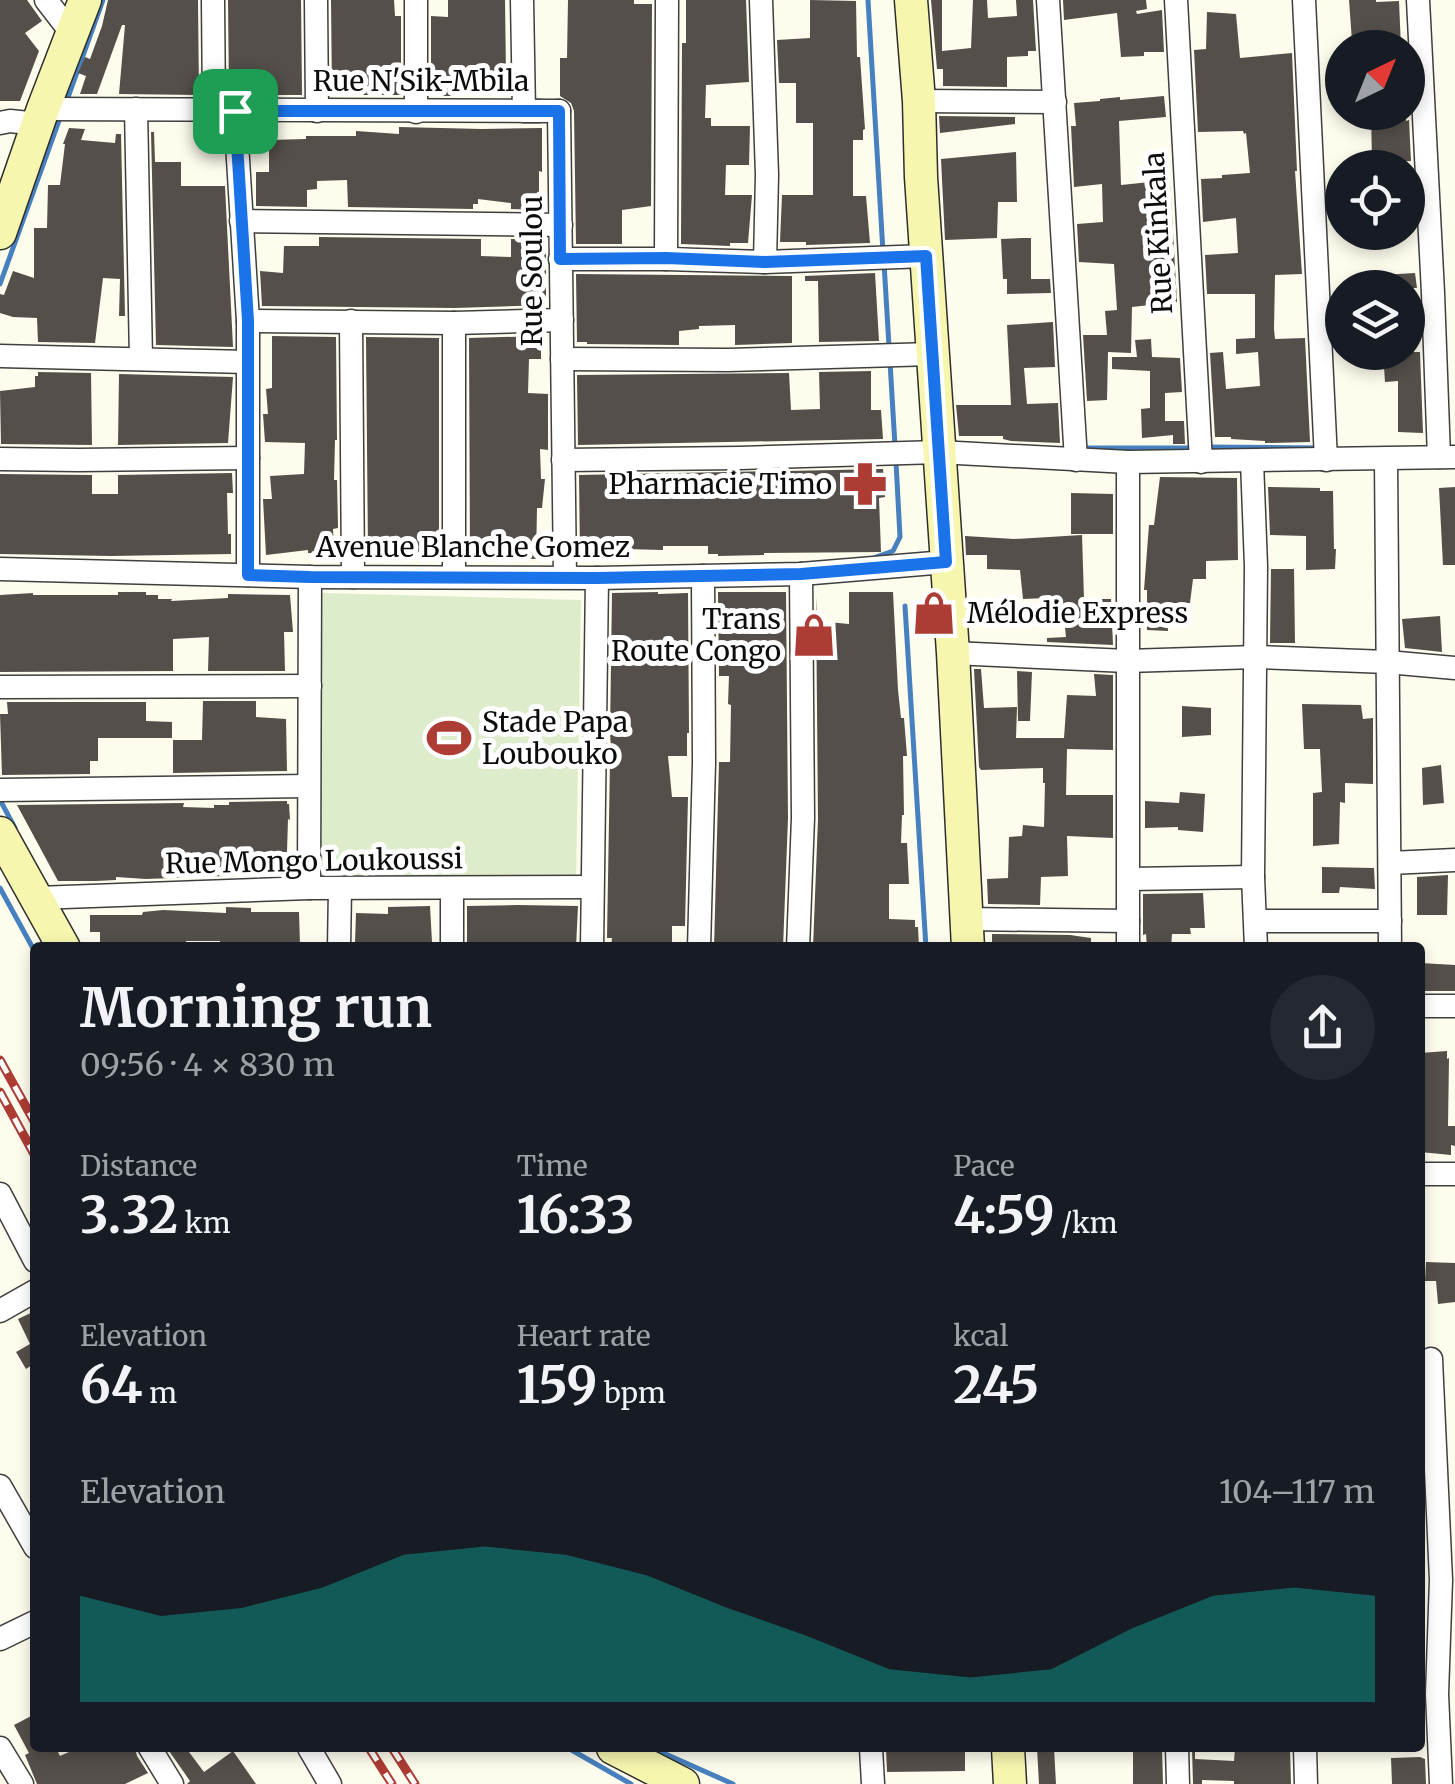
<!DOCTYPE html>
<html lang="en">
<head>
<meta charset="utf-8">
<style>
  :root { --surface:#171b24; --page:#242831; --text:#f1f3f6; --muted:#9ea1a6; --accent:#0f766e }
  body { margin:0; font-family:Merriweather,serif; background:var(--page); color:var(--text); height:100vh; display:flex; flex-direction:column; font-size:38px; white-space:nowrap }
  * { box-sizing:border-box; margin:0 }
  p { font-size:32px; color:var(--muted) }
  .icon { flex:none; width:55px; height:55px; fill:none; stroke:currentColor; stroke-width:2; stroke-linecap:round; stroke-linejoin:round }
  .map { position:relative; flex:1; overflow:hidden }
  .panel { position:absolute; left:30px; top:942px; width:1395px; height:810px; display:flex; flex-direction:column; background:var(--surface); border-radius:10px; box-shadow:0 5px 15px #0003 }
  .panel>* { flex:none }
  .needle { width:65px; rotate:43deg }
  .buttons { position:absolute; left:1325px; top:30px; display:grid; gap:20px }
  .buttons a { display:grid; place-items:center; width:100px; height:100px; border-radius:50%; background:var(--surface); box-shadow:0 5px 15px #0003; font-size:50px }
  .pin { position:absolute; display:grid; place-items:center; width:85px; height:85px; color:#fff; margin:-42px; border-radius:20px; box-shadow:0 5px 15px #0006 }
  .round { display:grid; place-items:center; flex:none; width:105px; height:105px; border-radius:52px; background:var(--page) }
  .head { display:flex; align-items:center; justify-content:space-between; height:170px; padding:0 50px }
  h1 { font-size:55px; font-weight:700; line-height:75px }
  .figures { display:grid; grid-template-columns:repeat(3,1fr); gap:15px; height:170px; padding:10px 50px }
  .figures div { display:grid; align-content:center }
  .figures b { font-size:50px; font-weight:700 }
  .figures small { font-size:28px; font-weight:400 }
  .figures p { font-size:28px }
  .chart { height:280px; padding:20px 50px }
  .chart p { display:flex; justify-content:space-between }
  .chart svg { width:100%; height:180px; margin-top:10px; fill:var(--accent); opacity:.7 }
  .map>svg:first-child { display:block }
  .pitch { fill:#ddeccb }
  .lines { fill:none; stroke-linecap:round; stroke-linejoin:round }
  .stream { stroke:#4680be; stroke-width:5 }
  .building { fill:#544f4a }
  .street-casing { stroke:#3f3f3f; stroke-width:25 }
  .secondary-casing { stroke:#2e2e2e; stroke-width:35 }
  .street { stroke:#fff; stroke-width:22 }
  .secondary { stroke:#f6f6af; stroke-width:32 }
  .rail-casing { stroke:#ac3c34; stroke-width:9 }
  .rail { stroke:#fff; stroke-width:5; stroke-dasharray:15; stroke-linecap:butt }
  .route-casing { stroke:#fff; stroke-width:20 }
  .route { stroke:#1a73e8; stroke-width:12 }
  .labels { text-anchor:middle; stroke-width:10; stroke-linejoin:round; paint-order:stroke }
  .street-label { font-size:28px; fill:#0c0c0c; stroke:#fff }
  .poi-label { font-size:28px; fill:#0c0c0c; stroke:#fff; text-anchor:end }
</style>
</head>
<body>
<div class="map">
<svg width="1455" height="1784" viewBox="0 0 1455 1784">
  <rect width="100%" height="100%" fill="#fdfced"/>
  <!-- pitch -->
  <polygon class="pitch" points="322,593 581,600 576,878 317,876"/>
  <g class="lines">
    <!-- stream -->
    <g class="stream">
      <polyline points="868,0 883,252"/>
      <polyline points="66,103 103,0"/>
      <polyline points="884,263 889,346"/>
      <polyline points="0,284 60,118"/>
      <polyline points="890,362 895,446"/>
      <polyline points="1205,447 1319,448"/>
      <polyline points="1085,448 1194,448"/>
      <polyline points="876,557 893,551 900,537 896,462"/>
      <polyline points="905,606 926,948"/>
      <polyline points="0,800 15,828"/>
      <polyline points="0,888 35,952"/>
      <polyline points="568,1748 631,1784"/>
      <polyline points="652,1748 733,1784"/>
    </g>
  </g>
  <!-- building -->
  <g class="building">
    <polygon points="0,0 27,0 42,21 25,33 39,51 20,101 0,101"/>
    <polygon points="108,0 198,0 199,95 119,94 125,25 122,25 97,94 80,94 86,76 78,73 85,57 90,59 102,26"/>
    <polygon points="228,0 301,0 302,95 229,95"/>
    <polygon points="331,0 394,0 395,16 401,16 401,95 332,95"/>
    <polygon points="448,0 505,0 506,75 464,74 464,77 459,77 458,96 431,96 431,16 448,17"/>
    <polygon points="568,0 634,0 634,4 652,4 651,206 622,210 622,244 576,244 574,111 571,103 560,96 560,58 567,58"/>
    <polygon points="686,0 746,0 749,82 706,85 705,118 711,118 711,126 750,126 749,165 726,165 725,195 752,195 748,243 730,243 730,246 681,244 682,43 686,43"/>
    <polygon points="810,0 856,1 857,57 860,57 865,129 863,130 863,140 853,140 853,196 866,196 870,243 806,245 806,242 780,242 782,195 813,195 813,123 796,123 796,83 779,83 777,40 810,38"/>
    <polygon points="931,0 942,0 942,51 971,48 973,0 987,0 988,18 1017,16 1016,0 1033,0 1036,51 1028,51 1028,56 1007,57 1007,87 943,86 943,69 937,69"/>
    <polygon points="1063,0 1146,0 1147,9 1136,11 1137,14 1162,10 1164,52 1144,52 1144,56 1121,57 1117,13 1064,20"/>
    <polygon points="1349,0 1376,0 1376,2 1399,1 1401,48 1367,48 1364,40 1352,41"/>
    <polygon points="1207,12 1236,14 1240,58 1292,53 1297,171 1295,171 1302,274 1275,275 1274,329 1275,339 1305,338 1310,442 1265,443 1265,441 1231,439 1231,437 1215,437 1210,353 1223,352 1226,389 1260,386 1258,352 1236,354 1236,339 1255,338 1255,294 1207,294 1205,255 1238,253 1236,218 1203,222 1201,179 1222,178 1222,175 1250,173 1246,133 1244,134 1243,131 1198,132 1194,50 1206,49"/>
    <polygon points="1164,96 1166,117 1119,121 1121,185 1170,180 1177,302 1132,307 1131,353 1108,352 1107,400 1087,401 1083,335 1107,335 1105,311 1117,310 1114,264 1079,262 1077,224 1103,222 1102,184 1074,187 1071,126 1076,126 1074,103 1100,101 1100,99 1120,97 1120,100"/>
    <polygon points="1371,112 1406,112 1406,121 1409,120 1411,161 1372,163"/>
    <polygon points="939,116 1015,117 1015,124 940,133"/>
    <polygon points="399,127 482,129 542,128 542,172 539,171 539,210 511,209 511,203 478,199 478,204 473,204 473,209 348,207 347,180 317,181 317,189 307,190 307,207 256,206 256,172 269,172 269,140 306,139 306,136 356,136 356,131 399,134"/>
    <polygon points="69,128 85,129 81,140 115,143 116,134 121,134 125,316 119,316 120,279 103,278 95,343 38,342 37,318 13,317 0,313 0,294 4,295 13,271 34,278 34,228 47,228 48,185 60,185 65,144 63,144"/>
    <polygon points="151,132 154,132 155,162 181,162 181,186 225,186 233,347 156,345"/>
    <polygon points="1016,152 1017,202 998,202 997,238 945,240 941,159"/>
    <polygon points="319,237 481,239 481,256 511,257 511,239 546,240 546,305 454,308 262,306 260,271 283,273 284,246 319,246"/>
    <polygon points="1023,238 1031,238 1031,279 1050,279 1051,293 1007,294 1007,279 1003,279 1001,239"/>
    <polygon points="875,273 879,341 819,342 818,281 805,281 805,276"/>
    <polygon points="1415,273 1417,288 1366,288 1366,276"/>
    <polygon points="576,274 792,276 792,343 735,345 735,325 699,326 699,329 679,331 679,345 587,344 587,342 577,342"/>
    <polygon points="1053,322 1055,367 1024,368 1027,404 1058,403 1060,443 1011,441 1003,439 1003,436 959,436 956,405 1011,405 1007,325"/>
    <polygon points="272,336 336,337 337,440 335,440 334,480 337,480 338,528 333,529 334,553 308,553 308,550 266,555 263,499 272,499 270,476 304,474 305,443 265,442 263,414 268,414 266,389 272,388"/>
    <polygon points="541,336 541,359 529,359 528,393 548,394 548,450 540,449 541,479 545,479 542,508 537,508 536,559 470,558 469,338"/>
    <polygon points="366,337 439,338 439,553 400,554 400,552 368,551"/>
    <polygon points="1151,339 1152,357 1180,358 1182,392 1165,393 1165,421 1184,421 1185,444 1173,444 1173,435 1142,438 1141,409 1150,408 1150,371 1112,369 1112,357 1137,357 1135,340"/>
    <polygon points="1383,352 1420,352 1423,433 1398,432 1398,381 1385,382"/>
    <polygon points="871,371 871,410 881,410 883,439 578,445 577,375 789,373 791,410 820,409 819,372"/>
    <polygon points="38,372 91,373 92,445 1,444 0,391 35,387 35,376 38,376"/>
    <polygon points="119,374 233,377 228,443 118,445"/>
    <polygon points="883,469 885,494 885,497 879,498 881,552 764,553 764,555 718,556 718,554 708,554 708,546 663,546 663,550 625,549 625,558 580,557 579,475"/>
    <polygon points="232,473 233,493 227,493 228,534 231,534 231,554 111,556 0,554 0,474 92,475 92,494 118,494 118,475"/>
    <polygon points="1160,477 1237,478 1238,560 1206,561 1206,579 1193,579 1190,603 1166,603 1168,631 1147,630 1147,590 1144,590 1149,525 1154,525"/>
    <polygon points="1268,487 1320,488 1320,491 1333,491 1334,549 1336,549 1335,569 1306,570 1306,536 1270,535"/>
    <polygon points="1455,487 1455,565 1443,565 1439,488"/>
    <polygon points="1071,493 1113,494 1113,534 1071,534"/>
    <polygon points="1082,535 1084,599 1111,599 1113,645 1047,642 1047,638 1066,637 1063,608 1048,609 1048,598 1023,599 1020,570 987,569 987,555 966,555 965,536 1014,539"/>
    <polygon points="1271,569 1294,569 1295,643 1270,643"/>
    <polygon points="118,592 146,592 146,595 158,595 158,599 172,599 171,601 228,598 228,594 290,595 293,632 284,632 285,671 208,671 209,637 173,639 173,671 0,672 0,595 33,593 33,595 118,595"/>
    <polygon points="658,592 658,594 688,593 689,733 687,733 687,756 668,756 672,797 688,797 685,926 672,926 672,948 611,948 612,938 607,938 610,762 612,762 610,734 612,593"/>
    <polygon points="718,592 786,592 788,818 783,948 714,948 719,762 730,762 731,705 728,704 729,676 719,676"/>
    <polygon points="849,592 893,592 898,690 901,718 904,718 907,756 903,756 904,815 902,815 901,843 907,843 909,884 889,884 889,919 915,920 915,927 918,927 919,948 813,948 818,819 816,596 817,621 849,624"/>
    <polygon points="1440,616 1442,652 1405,648 1402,619"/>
    <polygon points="974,669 981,669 984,708 1017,707 1016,738 1064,738 1067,695 1096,696 1094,674 1113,675 1113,750 1067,749 1066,795 1113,795 1113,838 1067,836 1068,876 1041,877 1040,905 988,904 987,879 1008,878 1009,837 1022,836 1023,825 1044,827 1045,783 1043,783 1043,768 981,770 979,767"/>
    <polygon points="1017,671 1032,672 1030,721 1018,721"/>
    <polygon points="203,701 256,701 256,717 286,719 287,771 173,773 173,740 202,740"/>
    <polygon points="7,702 146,702 146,721 172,722 172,738 98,738 98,761 90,761 90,774 2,775 0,714 8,714"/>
    <polygon points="1302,704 1361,705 1363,719 1373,718 1373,784 1345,783 1345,803 1340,802 1339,844 1313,846 1313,793 1322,792 1320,749 1304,749"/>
    <polygon points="1182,706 1211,708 1211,735 1182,737"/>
    <polygon points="1441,765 1444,803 1423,805 1422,768"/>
    <polygon points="1180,792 1205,794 1203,832 1178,830 1178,827 1145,828 1145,801 1179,803"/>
    <polygon points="287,801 287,804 289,804 290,820 288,819 287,852 281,852 282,868 279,868 279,874 146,879 116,877 116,880 96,881 58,881 17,805 184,803 183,807 214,808 214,805 229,805 229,802"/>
    <polygon points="1322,867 1374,868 1375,889 1340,887 1339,893 1322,893"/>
    <polygon points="1448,875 1447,915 1417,915 1417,877"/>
    <polygon points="1203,893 1205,928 1190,928 1191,934 1172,934 1171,948 1147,948 1146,934 1143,935 1143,894"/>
    <polygon points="518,905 578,906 576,948 490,948 490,944 467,944 467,906"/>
    <polygon points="430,906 432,942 429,942 429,948 392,948 392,943 355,943 356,913 388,914 388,907"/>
    <polygon points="226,907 251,908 251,912 299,912 300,945 259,945 259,943 220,945 220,941 186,941 186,945 162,945 162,948 100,948 100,932 90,932 90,915 142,915 143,912 163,910 226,913"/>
    <polygon points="992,934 1070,935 1091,938 1091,948 992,948"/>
    <polygon points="1420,963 1455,965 1455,991 1420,991"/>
    <polygon points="1447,1051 1447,1059 1449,1058 1448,1126 1455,1126 1455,1146 1451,1145 1451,1155 1420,1152 1420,1053"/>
    <polygon points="1426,1262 1455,1263 1455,1302 1438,1304 1436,1281 1425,1281"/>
    <polygon points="35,1311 35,1363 26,1369 16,1352 30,1344 18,1319"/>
    <polygon points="35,1714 35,1748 56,1748 60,1756 78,1748 135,1748 137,1756 148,1773 125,1784 37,1784 25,1755 29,1753 14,1725"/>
    <polygon points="167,1748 186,1748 204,1772 233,1751 256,1784 187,1784 190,1781"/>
    <polygon points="886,1748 965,1748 965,1771 887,1772"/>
    <polygon points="1037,1748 1054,1748 1056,1784 1039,1784"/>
    <polygon points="1133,1748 1162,1748 1163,1784 1133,1784"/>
    <polygon points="1192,1748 1195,1748 1195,1759 1234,1761 1235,1748 1290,1748 1291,1784 1234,1784 1234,1781 1202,1780 1202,1784 1193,1784"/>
    <polygon points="1420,1757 1425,1759 1426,1784 1392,1784 1391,1758"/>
  </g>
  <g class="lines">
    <!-- street casing -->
    <g class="street-casing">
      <g id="street">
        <polyline points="46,0 73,35"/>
        <polyline points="213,0 214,111"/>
        <polyline points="316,0 317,111"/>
        <polyline points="416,0 416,112"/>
        <polyline points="522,0 524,111 539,111"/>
        <polyline points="761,0 767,175 765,262"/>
        <polyline points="1048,0 1076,460"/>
        <polyline points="1176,0 1201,462"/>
        <polyline points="1304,0 1326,460"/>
        <polyline points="1418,0 1433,293 1439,457"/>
        <polyline points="919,101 1055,102"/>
        <polyline points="43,109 559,111"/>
        <polyline points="136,109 141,359"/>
        <polyline points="235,111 248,321 248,575"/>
        <polyline points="559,111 565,577"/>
        <polyline points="0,123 10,121 38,124"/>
        <polyline points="241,221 561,225"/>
        <polyline points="560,259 666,259 765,262 926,256"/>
        <polyline points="666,259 667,0"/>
        <polyline points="248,321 454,323 562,320"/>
        <polyline points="351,321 353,577"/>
        <polyline points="0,356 247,362"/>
        <polyline points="562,359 728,360 932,354"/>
        <polyline points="0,459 79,460 248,458"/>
        <polyline points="1386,459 1390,948"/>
        <polyline points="563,460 740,458 939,452 1128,462 1455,457"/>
        <polyline points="1252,461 1256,566 1253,877 1256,948"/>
        <polyline points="0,569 310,577 597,578 801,574 946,562"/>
        <polyline points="454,577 454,323"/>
        <polyline points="953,653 1127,661 1256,657 1387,662 1455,668"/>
        <polyline points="0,687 310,686"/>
        <polyline points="0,790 308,786"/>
        <polyline points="1390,863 1455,860"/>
        <polyline points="1129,879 1253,877"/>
        <polyline points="309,888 310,577"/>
        <polyline points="37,898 309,888 592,887"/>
        <polyline points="967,919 1128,921"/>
        <polyline points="1256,921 1390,921"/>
        <polyline points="339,948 340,889"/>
        <polyline points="452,948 452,888"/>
        <polyline points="592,948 597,578"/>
        <polyline points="699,948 704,763 703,576"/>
        <polyline points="798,948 803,818 801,574"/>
        <polyline points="1128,948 1128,462"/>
        <polyline points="1420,1006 1455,1006"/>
        <polyline points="1420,1174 1455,1174"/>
        <polyline points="0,1194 35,1261"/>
        <polyline points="0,1311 35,1291"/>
        <polyline points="1431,1359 1441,1580 1437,1694 1441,1784"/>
        <polyline points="0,1486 35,1547"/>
        <polyline points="0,1639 35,1622"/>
        <polyline points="0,1748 22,1784"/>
        <polyline points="150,1748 172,1784"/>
        <polyline points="309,1748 330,1784"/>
        <polyline points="871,1748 873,1784"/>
        <polyline points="1177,1748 1178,1784"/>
        <polyline points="1305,1748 1306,1784"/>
      </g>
    </g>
    <!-- secondary casing -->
    <g class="secondary-casing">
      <g id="secondary">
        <polyline points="911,0 919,101 921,177 953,653 968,948"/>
        <polyline points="0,233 43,109 85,0"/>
        <polyline points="0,833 64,948"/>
        <polyline points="613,1748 683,1784"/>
        <polyline points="1008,1748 1010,1784"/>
      </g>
    </g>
    <!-- street -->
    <use href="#street" class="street"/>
    <!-- secondary -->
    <use href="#secondary" class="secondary"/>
    <!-- rail casing -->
    <g class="rail-casing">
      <g id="rail">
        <polyline points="0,1060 35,1123"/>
        <polyline points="0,1092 35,1156"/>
        <polyline points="369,1748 392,1784"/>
        <polyline points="392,1748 415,1784"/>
      </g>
    </g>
    <!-- rail -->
    <use href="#rail" class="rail"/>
  </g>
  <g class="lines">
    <!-- route casing -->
    <g class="route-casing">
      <polygon id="route" points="235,111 559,111 560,259 666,258 765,262 926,256 946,562 801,574 597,578 310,577 248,575 248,321"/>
    </g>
    <!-- route -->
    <use href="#route" class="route"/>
  </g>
  <!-- icons -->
  <defs>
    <g id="pharmacy-bare" transform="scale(3.45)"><path d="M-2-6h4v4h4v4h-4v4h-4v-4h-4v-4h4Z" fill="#ac3c34" stroke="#fff" stroke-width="2.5" paint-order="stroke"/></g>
    <g id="shop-bare" transform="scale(3.45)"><path d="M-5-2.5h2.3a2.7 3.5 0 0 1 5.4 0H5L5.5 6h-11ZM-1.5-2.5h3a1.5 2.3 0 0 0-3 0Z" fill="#ac3c34" stroke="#fff" stroke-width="2.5" paint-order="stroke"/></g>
    <g id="stadium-bare" transform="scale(3.45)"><path d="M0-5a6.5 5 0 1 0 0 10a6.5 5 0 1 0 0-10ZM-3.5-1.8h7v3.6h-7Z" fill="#ac3c34" stroke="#fff" stroke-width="2.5" paint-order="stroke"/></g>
  </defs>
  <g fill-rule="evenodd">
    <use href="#pharmacy-bare" x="865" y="484"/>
    <use href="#shop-bare" x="934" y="613"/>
    <use href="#shop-bare" x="814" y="635"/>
    <use href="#stadium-bare" x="449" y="738"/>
  </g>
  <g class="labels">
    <!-- street labels -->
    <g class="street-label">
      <text x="421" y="91">Rue N'Sik-Mbila</text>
      <text transform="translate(1158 233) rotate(-93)" y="10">Rue Kinkala</text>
      <text transform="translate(532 271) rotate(-90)" y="10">Rue Soulou</text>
      <text x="473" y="557">Avenue Blanche Gomez</text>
      <text transform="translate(314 861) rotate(-1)" y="10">Rue Mongo Loukoussi</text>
    </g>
    <!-- poi labels -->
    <g class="poi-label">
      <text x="832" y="494">Pharmacie Timo</text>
      <text x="967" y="623" text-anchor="start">Mélodie Express</text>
      <text x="781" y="629">Trans<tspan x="781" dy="32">Route Congo</tspan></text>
      <text x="482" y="732" text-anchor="start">Stade Papa<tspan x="482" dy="32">Loubouko</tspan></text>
    </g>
  </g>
</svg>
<div class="buttons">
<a><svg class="needle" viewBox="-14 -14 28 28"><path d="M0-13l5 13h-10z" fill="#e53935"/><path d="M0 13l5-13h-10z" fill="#9ea1a6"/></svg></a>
<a><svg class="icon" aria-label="locate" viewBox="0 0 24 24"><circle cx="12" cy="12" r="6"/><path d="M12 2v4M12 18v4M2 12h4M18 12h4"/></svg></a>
<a><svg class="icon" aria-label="layers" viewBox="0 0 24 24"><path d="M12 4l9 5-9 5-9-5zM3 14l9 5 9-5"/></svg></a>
</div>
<div class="pin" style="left:235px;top:111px;background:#1e9e55"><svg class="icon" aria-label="arrive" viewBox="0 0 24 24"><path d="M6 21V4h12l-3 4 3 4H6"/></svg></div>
<section class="panel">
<div class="head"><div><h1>Morning run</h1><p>09:56 · 4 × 830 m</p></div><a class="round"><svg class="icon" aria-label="share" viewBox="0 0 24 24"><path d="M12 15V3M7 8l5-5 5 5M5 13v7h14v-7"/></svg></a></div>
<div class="figures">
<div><p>Distance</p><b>3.32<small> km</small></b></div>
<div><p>Time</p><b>16:33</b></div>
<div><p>Pace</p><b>4:59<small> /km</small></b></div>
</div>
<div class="figures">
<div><p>Elevation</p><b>64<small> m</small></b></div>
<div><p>Heart rate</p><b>159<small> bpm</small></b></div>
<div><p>kcal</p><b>245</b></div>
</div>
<div class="chart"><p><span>Elevation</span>104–117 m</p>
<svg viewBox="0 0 160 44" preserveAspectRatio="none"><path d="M0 44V18L10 23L20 21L30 16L40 8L50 6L60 8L70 13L80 21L90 28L100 36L110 38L120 36L130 26L140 18L150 16L160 18V44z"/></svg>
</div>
</section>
</div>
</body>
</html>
